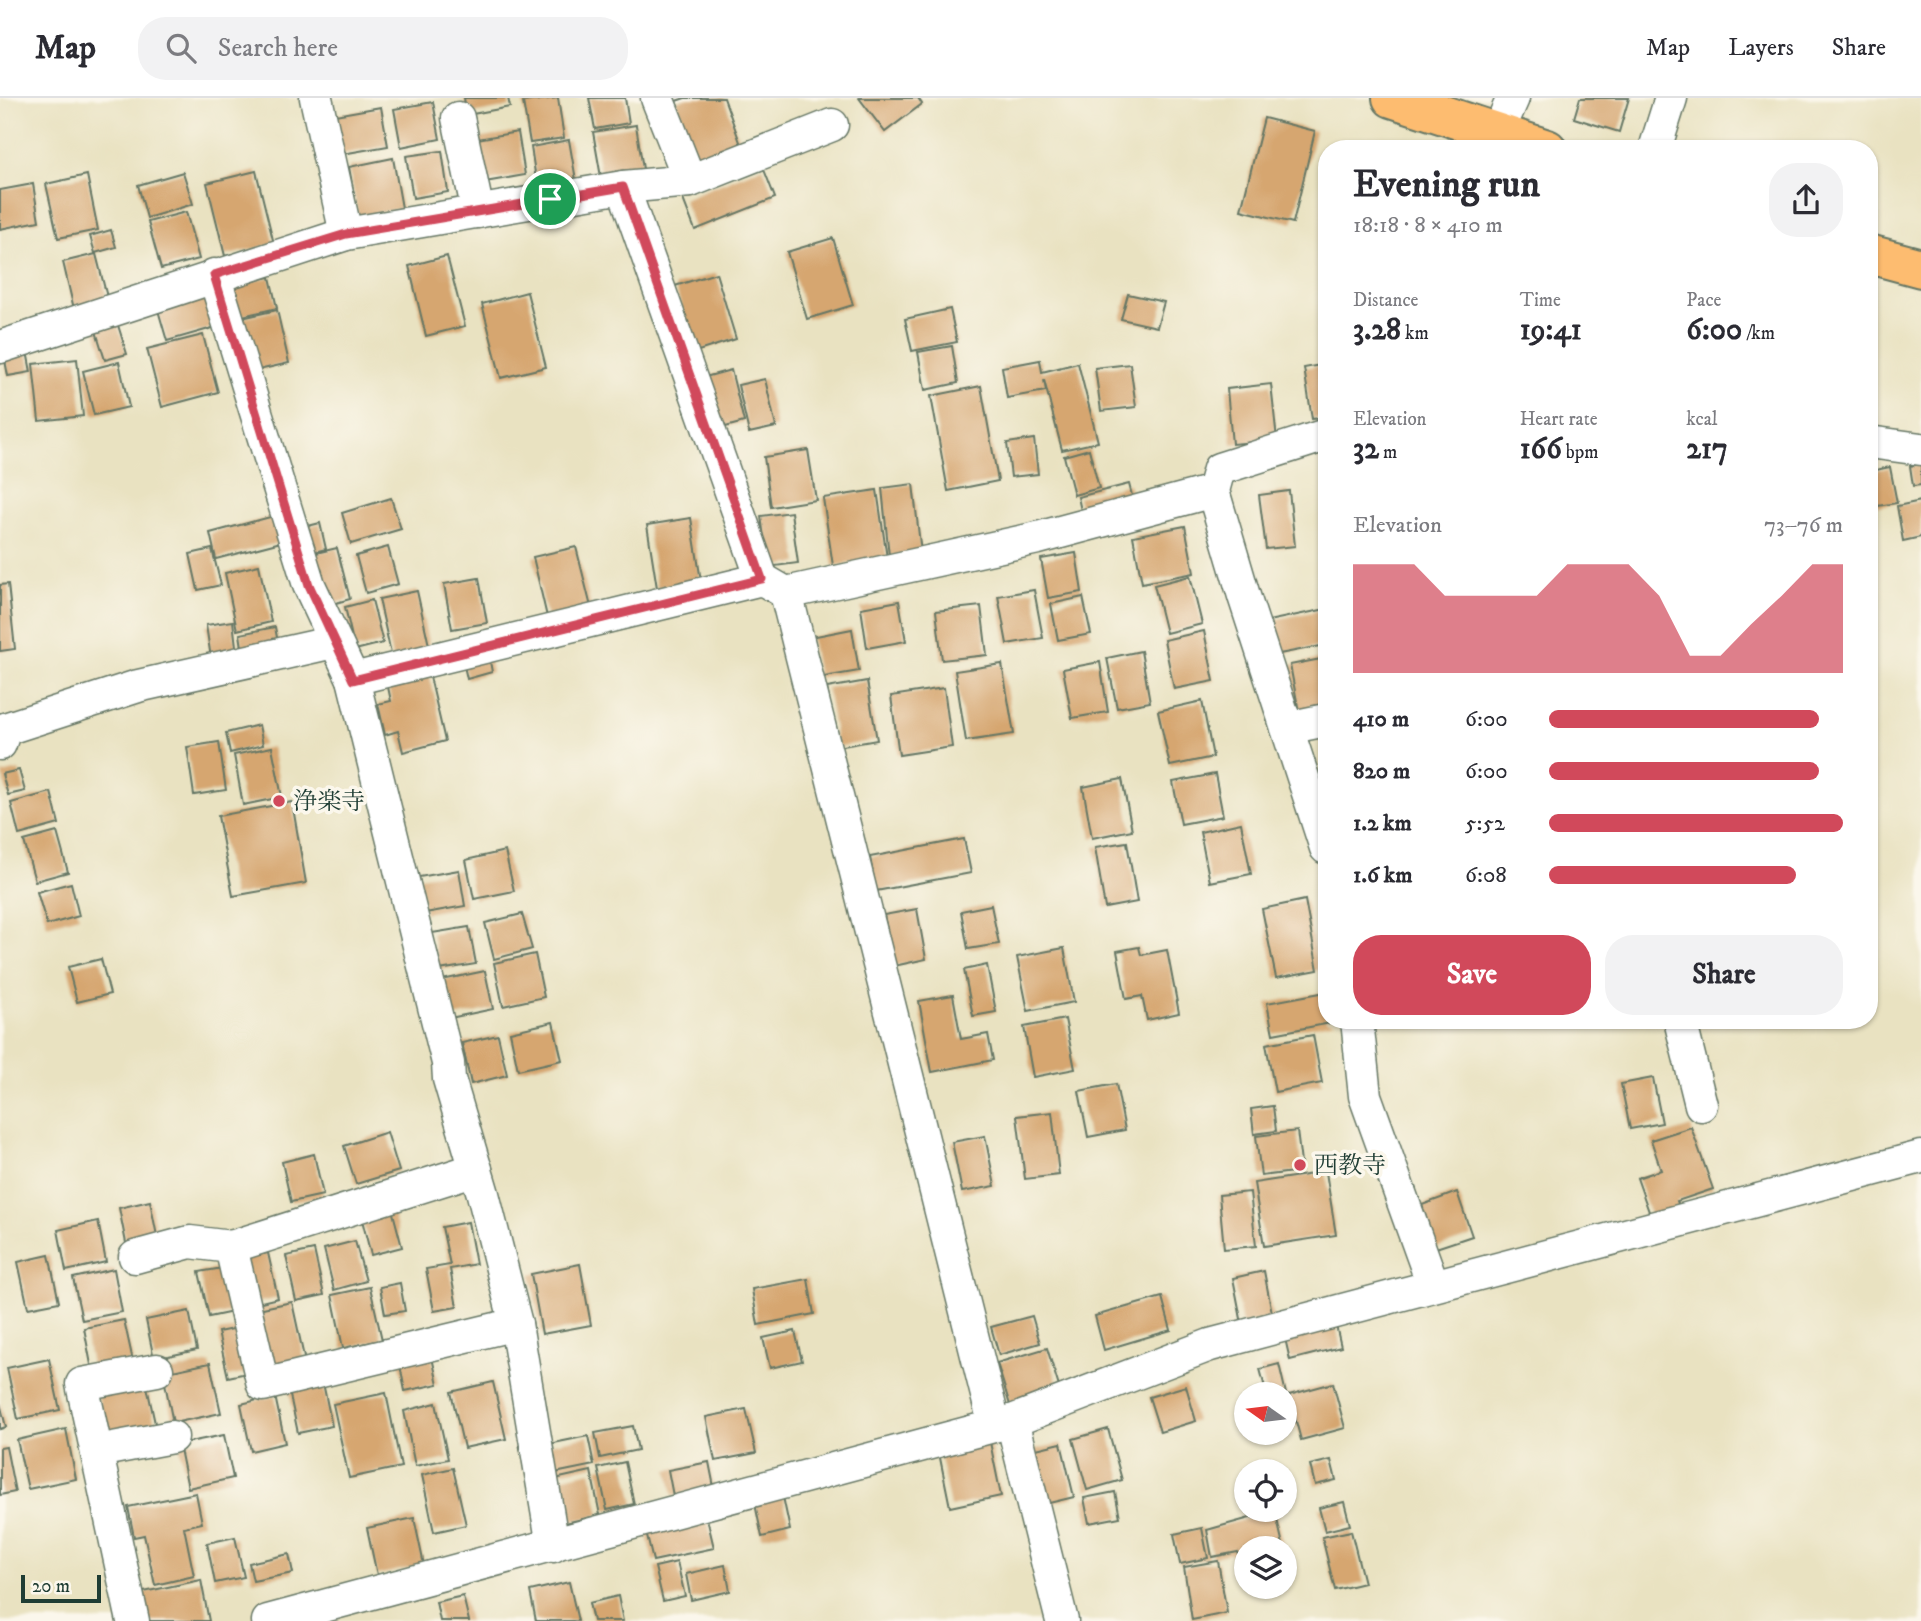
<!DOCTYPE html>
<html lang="en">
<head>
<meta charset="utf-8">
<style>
  :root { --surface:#fff; --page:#f2f2f3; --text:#2b2b33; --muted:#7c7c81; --line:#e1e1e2; --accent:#d1495b }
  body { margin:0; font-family:"IM FELL DW Pica","Noto Serif JP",serif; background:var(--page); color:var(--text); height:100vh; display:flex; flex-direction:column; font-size:26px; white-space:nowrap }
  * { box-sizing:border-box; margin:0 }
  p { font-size:23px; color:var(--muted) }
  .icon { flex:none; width:38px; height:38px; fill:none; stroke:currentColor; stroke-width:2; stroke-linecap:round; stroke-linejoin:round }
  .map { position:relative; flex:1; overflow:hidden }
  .details { position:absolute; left:1318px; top:42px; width:560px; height:889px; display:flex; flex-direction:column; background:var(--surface); border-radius:28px; box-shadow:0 2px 5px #0004 }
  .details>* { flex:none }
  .needle { width:46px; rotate:284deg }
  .buttons { position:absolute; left:1234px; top:1284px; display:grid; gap:14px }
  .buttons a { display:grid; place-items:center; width:63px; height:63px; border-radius:50%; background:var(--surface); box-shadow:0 2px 5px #0004; font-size:35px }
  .scale { position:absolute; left:21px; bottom:18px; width:80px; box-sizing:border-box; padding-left:7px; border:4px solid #1f3d34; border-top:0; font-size:19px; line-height:24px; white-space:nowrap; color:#1f3d34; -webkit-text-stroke:5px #fbf7ec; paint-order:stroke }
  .pin { position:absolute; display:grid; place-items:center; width:60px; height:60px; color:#fff; margin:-30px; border:4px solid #fff; border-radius:50%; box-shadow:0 2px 7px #0007 }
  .round { display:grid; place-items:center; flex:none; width:74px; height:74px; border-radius:28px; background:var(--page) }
  .head { display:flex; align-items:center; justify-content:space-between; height:119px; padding:0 35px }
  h1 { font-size:38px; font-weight:700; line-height:52px }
  .stats { display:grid; grid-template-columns:repeat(3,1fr); gap:10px; height:119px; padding:7px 35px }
  .stats div { display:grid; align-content:center }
  .stats b { font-size:30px; font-weight:700 }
  .stats small { font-size:19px; font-weight:400 }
  .stats p { font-size:19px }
  .chart { height:196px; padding:14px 35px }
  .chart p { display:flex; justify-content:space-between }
  .chart svg { width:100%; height:126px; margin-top:7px; fill:var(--accent); opacity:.7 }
  .cta { display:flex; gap:14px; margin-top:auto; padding:14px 35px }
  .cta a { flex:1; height:80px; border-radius:28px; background:var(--accent); color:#fff; font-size:28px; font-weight:700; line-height:80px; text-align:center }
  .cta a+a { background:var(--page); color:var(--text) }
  ul { padding:0 35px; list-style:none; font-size:23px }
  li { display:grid; grid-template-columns:112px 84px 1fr; align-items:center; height:52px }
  li i { height:18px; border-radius:9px; background:var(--accent) }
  header { display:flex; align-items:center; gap:42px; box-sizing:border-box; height:98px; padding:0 35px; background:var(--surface); border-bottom:2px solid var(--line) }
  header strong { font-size:33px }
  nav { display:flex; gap:38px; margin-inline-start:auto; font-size:24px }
  .search { width:490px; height:63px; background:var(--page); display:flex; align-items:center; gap:18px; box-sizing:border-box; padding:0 24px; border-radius:28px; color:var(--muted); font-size:26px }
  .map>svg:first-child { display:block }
  .building { fill:#d6a670 }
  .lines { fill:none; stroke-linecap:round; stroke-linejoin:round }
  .minor-casing { stroke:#667765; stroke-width:35 }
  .major-casing { stroke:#667765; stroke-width:42 }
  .minor { stroke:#fff; stroke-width:32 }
  .major { stroke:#fdbc70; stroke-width:38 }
  .route-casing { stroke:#fff; stroke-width:14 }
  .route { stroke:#d1495b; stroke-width:9 }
  .poi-dot { fill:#d1495b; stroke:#fbf7ec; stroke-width:2.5 }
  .labels { text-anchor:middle; stroke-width:7; stroke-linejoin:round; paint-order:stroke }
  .poi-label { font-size:24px; fill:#1f3d34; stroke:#fbf7ec; text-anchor:start }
</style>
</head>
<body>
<header>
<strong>Map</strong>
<div class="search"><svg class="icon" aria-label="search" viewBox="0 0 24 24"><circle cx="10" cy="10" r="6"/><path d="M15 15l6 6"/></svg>Search here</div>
<nav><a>Map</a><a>Layers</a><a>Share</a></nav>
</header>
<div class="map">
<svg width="1921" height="1523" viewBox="0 0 1921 1523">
  <rect width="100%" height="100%" fill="#fbf7ec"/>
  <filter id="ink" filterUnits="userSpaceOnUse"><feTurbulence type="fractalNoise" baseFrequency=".0143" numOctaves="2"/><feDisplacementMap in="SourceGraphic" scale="14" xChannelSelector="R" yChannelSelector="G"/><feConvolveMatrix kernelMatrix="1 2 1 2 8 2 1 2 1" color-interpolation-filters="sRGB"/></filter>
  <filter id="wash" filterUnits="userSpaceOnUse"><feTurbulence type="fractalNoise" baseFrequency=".00686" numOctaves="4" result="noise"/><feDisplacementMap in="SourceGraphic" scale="28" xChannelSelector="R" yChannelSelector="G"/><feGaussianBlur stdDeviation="1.57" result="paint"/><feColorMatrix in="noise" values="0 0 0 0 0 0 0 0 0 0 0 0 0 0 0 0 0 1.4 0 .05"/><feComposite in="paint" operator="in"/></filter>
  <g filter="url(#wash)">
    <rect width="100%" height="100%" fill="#e9e2c1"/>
    <g id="blocks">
      <!-- building -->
      <g class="building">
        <polygon points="464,0 508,0 510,9 467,17"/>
        <polygon points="558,0 564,40 530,45 523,4"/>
        <polygon points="589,0 625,0 629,25 595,31"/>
        <polygon points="685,0 724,0 741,47 697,63 676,3"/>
        <polygon points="859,0 918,0 922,6 885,34"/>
        <polygon points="1580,0 1629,0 1619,34 1574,20"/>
        <polygon points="433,4 440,41 401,49 394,11"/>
        <polygon points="381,9 388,48 342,56 335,17"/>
        <polygon points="1264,20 1315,33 1293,125 1241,112"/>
        <polygon points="636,27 643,71 601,79 593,34"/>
        <polygon points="518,34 525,77 485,84 477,41"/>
        <polygon points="569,42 576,82 537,88 531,49"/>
        <polygon points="442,53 448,94 413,100 406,58"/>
        <polygon points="393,60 402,110 358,119 349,69"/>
        <polygon points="763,69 775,100 695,132 683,101"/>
        <polygon points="256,73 274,146 225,158 207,85"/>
        <polygon points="183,74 193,106 147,120 138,87"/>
        <polygon points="87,77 98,132 58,140 46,86"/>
        <polygon points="33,86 39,123 0,131 0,92"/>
        <polygon points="186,114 199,161 161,171 148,124"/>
        <polygon points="111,132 116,149 95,155 90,138"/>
        <polygon points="833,140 853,207 807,221 787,154"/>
        <polygon points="96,156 108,203 74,211 63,164"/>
        <polygon points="447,158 465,228 426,238 409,168"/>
        <polygon points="716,175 736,241 695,254 675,188"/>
        <polygon points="270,179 277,210 238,219 231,188"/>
        <polygon points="527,194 546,269 501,280 482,206"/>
        <polygon points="1128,196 1164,204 1157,229 1121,221"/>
        <polygon points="206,197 216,229 167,243 158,212"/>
        <polygon points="950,211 957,244 912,253 905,221"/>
        <polygon points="277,212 289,265 254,273 242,220"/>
        <polygon points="117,224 127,256 105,262 95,230"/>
        <polygon points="203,237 218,294 162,309 147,251"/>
        <polygon points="952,248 958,285 925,292 918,254"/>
        <polygon points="27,253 31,274 8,278 4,257"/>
        <polygon points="77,261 83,318 39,323 33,266"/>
        <polygon points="1040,262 1042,274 1078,265 1098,344 1062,352 1044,282 1046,293 1007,300 1002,269"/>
        <polygon points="119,264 129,309 94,317 83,273"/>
        <polygon points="1130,266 1136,309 1101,313 1095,270"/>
        <polygon points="1326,266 1326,319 1312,321 1304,270"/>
        <polygon points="731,272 744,324 718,331 705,279"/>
        <polygon points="765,281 776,329 749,335 738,287"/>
        <polygon points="1271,286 1277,342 1232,346 1227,291"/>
        <polygon points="981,288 998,383 948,393 931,298"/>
        <polygon points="1034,341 1038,376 1011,379 1007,345"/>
        <polygon points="1089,351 1099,390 1074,397 1064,358"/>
        <polygon points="808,352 816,402 771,409 764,359"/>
        <polygon points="1921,366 1921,387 1913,388 1910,368"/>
        <polygon points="1890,369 1897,405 1877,408 1871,373"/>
        <polygon points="913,386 921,455 889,458 882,390"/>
        <polygon points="1129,386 1135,409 1083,422 1078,399"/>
        <polygon points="877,392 887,460 833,468 823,400"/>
        <polygon points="1289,393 1295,448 1266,451 1259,397"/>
        <polygon points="391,400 401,431 351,446 342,415"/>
        <polygon points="1921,403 1921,439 1903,443 1897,408"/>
        <polygon points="791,414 798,465 768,469 761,418"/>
        <polygon points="274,418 281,444 216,461 210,435"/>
        <polygon points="691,420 701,483 657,490 647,427"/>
        <polygon points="320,425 326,451 306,456 300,430"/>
        <polygon points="1185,428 1194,475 1142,485 1133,438"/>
        <polygon points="388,449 398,486 366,495 356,458"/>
        <polygon points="576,449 591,509 547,519 533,459"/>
        <polygon points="337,450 350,501 325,508 312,456"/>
        <polygon points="212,451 221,487 198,492 190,456"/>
        <polygon points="1076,455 1082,494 1048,500 1041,461"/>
        <polygon points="259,467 271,524 237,532 225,475"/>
        <polygon points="1190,478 1202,526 1166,535 1154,487"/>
        <polygon points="479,480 487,525 452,531 444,486"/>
        <polygon points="8,486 15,551 0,553 0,487"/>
        <polygon points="1034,492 1043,540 1007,546 998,498"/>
        <polygon points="417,493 430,552 392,560 379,501"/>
        <polygon points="1083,499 1091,536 1058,542 1051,506"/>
        <polygon points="372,502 383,545 355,552 345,509"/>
        <polygon points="899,503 906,543 867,550 861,510"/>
        <polygon points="981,508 987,557 942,562 936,513"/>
        <polygon points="1326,511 1326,547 1274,557 1268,523"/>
        <polygon points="233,523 237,557 211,560 206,527"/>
        <polygon points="275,529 279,550 243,556 240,536"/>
        <polygon points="852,531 859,573 818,580 811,539"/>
        <polygon points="1204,533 1214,583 1174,591 1164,542"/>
        <polygon points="488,553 492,574 467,581 462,559"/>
        <polygon points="1141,553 1150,604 1117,610 1107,560"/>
        <polygon points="1326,560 1326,614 1300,619 1290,567"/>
        <polygon points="1100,564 1108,614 1072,620 1063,571"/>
        <polygon points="1002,566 1014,636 966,643 955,573"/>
        <polygon points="428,570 445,643 403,654 398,633 385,637 378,606 391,603 386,580"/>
        <polygon points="867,583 877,642 837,649 827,590"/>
        <polygon points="944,590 952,649 899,657 891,598"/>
        <polygon points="1202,603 1213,659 1170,668 1158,613"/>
        <polygon points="259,627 263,647 230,655 226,635"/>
        <polygon points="219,644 226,692 194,697 187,649"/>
        <polygon points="272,649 282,699 243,707 234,657"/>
        <polygon points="19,672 25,693 8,697 2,676"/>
        <polygon points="1215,676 1223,718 1181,726 1173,684"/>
        <polygon points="1122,681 1132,732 1092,740 1083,689"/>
        <polygon points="51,694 59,726 19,737 11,705"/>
        <polygon points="292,704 306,785 233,798 218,718"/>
        <polygon points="1241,725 1251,776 1210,784 1200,734"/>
        <polygon points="57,734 68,774 35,783 24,743"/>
        <polygon points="964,741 971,775 876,793 870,759"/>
        <polygon points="1127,744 1137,804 1105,810 1095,749"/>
        <polygon points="505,753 514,793 474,801 466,762"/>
        <polygon points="459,772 465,808 425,815 419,779"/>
        <polygon points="71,785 79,818 47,827 37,794"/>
        <polygon points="1305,802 1318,872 1276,880 1262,811"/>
        <polygon points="991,807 999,846 968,851 961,813"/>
        <polygon points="917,811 926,861 894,868 884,817"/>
        <polygon points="522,816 532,851 494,861 485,825"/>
        <polygon points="469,829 476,866 439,872 432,835"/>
        <polygon points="1139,849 1141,857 1167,852 1179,915 1147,922 1142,898 1126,901 1117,853"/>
        <polygon points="1064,850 1074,904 1028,913 1017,859"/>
        <polygon points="535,856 544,899 503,908 494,865"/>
        <polygon points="101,861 110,896 77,904 68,869"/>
        <polygon points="987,867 996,914 973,918 964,872"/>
        <polygon points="485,873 493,911 450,920 442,882"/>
        <polygon points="1326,894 1326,922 1336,924 1273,936 1267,905"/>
        <polygon points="953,897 961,941 988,936 993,962 932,974 919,903"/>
        <polygon points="1065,921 1075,971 1033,979 1024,929"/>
        <polygon points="553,924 562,962 518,972 510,934"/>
        <polygon points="498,937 507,977 471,986 462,945"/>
        <polygon points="1313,937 1322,985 1275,994 1266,946"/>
        <polygon points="1653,980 1662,1025 1630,1031 1621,986"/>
        <polygon points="1116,986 1125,1032 1088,1039 1079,993"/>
        <polygon points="1273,1008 1276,1033 1254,1036 1251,1011"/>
        <polygon points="1052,1014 1059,1077 1025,1081 1017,1018"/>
        <polygon points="1691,1029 1713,1091 1677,1103 1682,1115 1653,1125 1637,1080 1661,1072 1651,1042"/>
        <polygon points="1297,1033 1302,1073 1261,1078 1256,1038"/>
        <polygon points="387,1034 399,1073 356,1086 344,1048"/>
        <polygon points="985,1038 995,1088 962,1094 952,1044"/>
        <polygon points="314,1056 323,1097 291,1104 282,1064"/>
        <polygon points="1326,1074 1336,1137 1264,1148 1254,1085"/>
        <polygon points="1250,1094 1256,1148 1224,1151 1219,1097"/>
        <polygon points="1457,1094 1472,1138 1436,1150 1422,1107"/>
        <polygon points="150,1103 158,1143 127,1150 119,1110"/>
        <polygon points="392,1111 402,1149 371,1157 361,1118"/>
        <polygon points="98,1123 106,1164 66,1173 58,1132"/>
        <polygon points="468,1124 476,1166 450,1171 457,1209 434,1213 426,1171 450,1167 442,1129"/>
        <polygon points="355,1143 366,1183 334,1192 324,1151"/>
        <polygon points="314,1152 324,1197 296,1203 286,1158"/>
        <polygon points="268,1155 278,1200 253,1206 244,1160"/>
        <polygon points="49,1157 59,1204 28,1210 18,1164"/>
        <polygon points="580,1166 591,1227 542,1236 531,1176"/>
        <polygon points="223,1170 233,1214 209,1219 199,1174"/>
        <polygon points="114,1171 122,1214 82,1222 73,1180"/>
        <polygon points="1264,1173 1273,1220 1242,1226 1233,1180"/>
        <polygon points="808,1181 814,1216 758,1227 752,1191"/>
        <polygon points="400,1185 405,1213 385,1216 380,1189"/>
        <polygon points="370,1189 382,1242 343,1250 332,1197"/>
        <polygon points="1162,1199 1171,1232 1104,1252 1095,1218"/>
        <polygon points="292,1204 305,1264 265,1272 253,1212"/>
        <polygon points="189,1213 197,1252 154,1261 146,1222"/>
        <polygon points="1032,1218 1040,1245 999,1257 991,1229"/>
        <polygon points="124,1222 133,1263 92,1272 84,1230"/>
        <polygon points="1335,1223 1341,1249 1290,1262 1284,1236"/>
        <polygon points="238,1230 247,1275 228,1279 218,1234"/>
        <polygon points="795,1233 802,1263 770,1270 763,1240"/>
        <polygon points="1047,1250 1060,1292 1010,1307 997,1265"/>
        <polygon points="431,1255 438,1286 405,1293 399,1262"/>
        <polygon points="49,1261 60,1312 18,1321 7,1270"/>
        <polygon points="210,1265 221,1315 173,1325 163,1275"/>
        <polygon points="1279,1266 1287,1300 1284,1301 1284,1297 1267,1297 1260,1271"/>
        <polygon points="322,1280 332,1328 298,1335 288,1288"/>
        <polygon points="146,1284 156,1330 107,1341 97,1294"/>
        <polygon points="493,1284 506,1341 464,1350 451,1294"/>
        <polygon points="1333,1285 1345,1330 1301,1342 1289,1297"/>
        <polygon points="1186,1288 1196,1323 1160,1334 1149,1299"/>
        <polygon points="386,1295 401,1369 349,1380 333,1306"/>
        <polygon points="275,1298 285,1345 251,1353 241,1306"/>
        <polygon points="0,1305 6,1329 0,1331"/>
        <polygon points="436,1305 448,1361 415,1368 404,1313"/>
        <polygon points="746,1311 756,1355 715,1363 706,1319"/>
        <polygon points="633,1328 638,1352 600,1360 595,1335"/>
        <polygon points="66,1331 76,1381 28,1391 17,1342"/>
        <polygon points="1108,1331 1122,1382 1087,1392 1073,1341"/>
        <polygon points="224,1337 233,1380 188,1390 179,1346"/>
        <polygon points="588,1338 594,1367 550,1376 544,1347"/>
        <polygon points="990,1344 1001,1398 950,1409 939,1355"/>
        <polygon points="1061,1345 1074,1399 1045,1406 1032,1352"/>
        <polygon points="6,1349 15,1394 0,1397 0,1350"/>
        <polygon points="1331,1362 1336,1382 1315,1387 1310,1367"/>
        <polygon points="625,1364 634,1406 607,1412 598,1370"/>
        <polygon points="709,1364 714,1389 673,1398 668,1372"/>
        <polygon points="453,1370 466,1427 434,1434 422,1377"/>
        <polygon points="591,1373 600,1417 565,1425 555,1381"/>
        <polygon points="782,1394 790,1432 762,1439 754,1401"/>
        <polygon points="1115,1394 1120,1419 1089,1425 1084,1400"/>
        <polygon points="196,1395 202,1425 184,1429 194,1478 155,1487 144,1437 134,1439 128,1409"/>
        <polygon points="1344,1404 1350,1427 1325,1433 1319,1410"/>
        <polygon points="1275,1413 1284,1451 1246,1451 1246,1484 1238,1454 1212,1459 1207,1432"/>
        <polygon points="706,1416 714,1450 653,1463 645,1430"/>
        <polygon points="414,1420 424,1467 377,1477 367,1430"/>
        <polygon points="1202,1430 1208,1460 1180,1466 1174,1436"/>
        <polygon points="1351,1433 1364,1485 1335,1492 1322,1439"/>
        <polygon points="235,1439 244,1479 215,1485 207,1445"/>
        <polygon points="289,1456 293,1475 253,1483 249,1465"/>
        <polygon points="1218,1463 1227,1515 1192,1522 1184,1469"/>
        <polygon points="677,1464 685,1498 663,1503 655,1469"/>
        <polygon points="725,1467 730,1493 691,1502 686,1476"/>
        <polygon points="201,1482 209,1523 144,1523 139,1495"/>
        <polygon points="569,1484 578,1523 536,1523 530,1493"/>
        <polygon points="463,1498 469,1523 440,1523 436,1504"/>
        <polygon points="618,1498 623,1523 593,1523 589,1505"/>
      </g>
    </g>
  </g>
  <g filter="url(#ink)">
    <use href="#blocks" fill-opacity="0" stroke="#667765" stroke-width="2"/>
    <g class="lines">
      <!-- minor casing -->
      <g class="minor-casing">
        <g id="minor">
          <polyline points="316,0 346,136"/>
          <polyline points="657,0 690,83"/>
          <polyline points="458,20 478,114"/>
          <polyline points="1498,34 1513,0"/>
          <polyline points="1655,51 1671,0"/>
          <polyline points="623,89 762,481"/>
          <polyline points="214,177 309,487 353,581 448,965 449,981 483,1096 516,1226 553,1448"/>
          <polyline points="0,249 346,136 623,89 690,83 832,27"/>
          <polyline points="1326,337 1219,371 1213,393 1244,498 1326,750"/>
          <polyline points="1869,344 1921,351"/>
          <polyline points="786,495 994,1325"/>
          <polyline points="353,581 762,481 786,495 1038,440 1213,393"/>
          <polyline points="1287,630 1326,622"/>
          <polyline points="0,646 5,631 138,588 334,544"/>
          <polyline points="1357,922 1365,998 1433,1187"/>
          <polyline points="1680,922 1701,1007"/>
          <polyline points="231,1149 476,1071"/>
          <polyline points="135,1159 190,1144 231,1149 263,1287 516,1226"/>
          <polyline points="1012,1323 1062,1523"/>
          <polyline points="97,1353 172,1339"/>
          <polyline points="133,1523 82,1286 157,1272"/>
          <polyline points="268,1523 1012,1323 1210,1247 1921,1059"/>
        </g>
      </g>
      <!-- major casing -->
      <g class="major-casing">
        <g id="major">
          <polyline points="1392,0 1547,51"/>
          <polyline points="1869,156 1921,170"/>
        </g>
      </g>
      <!-- minor -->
      <use href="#minor" class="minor"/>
      <!-- major -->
      <use href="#major" class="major"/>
    </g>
  </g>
  <g class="lines" filter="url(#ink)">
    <!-- route casing -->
    <g class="route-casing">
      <polygon id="route" points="623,89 762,481 353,582 309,487 214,177 346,136"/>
    </g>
    <!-- route -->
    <use href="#route" class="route"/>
  </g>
  <!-- markers -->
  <g class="poi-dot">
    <circle cx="279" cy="703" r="7"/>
    <circle cx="1300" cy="1067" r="7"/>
  </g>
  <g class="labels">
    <!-- poi labels -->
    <g class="poi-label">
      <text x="293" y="711">浄楽寺</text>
      <text x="1314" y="1075">西教寺</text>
    </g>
  </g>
</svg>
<div class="buttons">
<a><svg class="needle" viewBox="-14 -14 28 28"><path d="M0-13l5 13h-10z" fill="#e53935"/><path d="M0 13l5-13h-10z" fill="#7c7c81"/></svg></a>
<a><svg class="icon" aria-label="locate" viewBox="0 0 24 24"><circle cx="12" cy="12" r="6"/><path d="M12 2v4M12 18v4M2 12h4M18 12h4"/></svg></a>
<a><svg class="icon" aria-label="layers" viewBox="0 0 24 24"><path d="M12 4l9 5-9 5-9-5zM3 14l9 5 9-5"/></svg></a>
</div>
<div class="scale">20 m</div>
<div class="pin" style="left:550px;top:101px;background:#1e9e55"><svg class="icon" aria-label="arrive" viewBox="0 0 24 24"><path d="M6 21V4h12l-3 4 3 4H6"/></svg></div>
<section class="details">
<div class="head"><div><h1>Evening run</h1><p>18:18 · 8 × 410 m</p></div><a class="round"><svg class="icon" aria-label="share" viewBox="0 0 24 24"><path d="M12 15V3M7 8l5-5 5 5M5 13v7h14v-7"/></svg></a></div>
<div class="stats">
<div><p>Distance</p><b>3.28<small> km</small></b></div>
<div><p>Time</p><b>19:41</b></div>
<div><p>Pace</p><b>6:00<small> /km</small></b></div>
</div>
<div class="stats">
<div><p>Elevation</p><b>32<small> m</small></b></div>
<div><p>Heart rate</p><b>166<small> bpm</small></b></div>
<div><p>kcal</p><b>217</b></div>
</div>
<div class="chart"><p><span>Elevation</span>73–76 m</p>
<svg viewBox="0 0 160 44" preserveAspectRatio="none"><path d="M0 44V6L10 6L20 6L30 17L40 17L50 17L60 17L70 6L80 6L90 6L100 17L110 38L120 38L130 27L140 17L150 6L160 6V44z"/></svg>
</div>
<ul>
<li><b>410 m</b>6:00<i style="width:92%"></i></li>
<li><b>820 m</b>6:00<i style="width:92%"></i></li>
<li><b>1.2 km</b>5:52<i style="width:100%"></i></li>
<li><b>1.6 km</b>6:08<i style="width:84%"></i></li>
</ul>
<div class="cta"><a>Save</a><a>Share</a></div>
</section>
</div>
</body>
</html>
